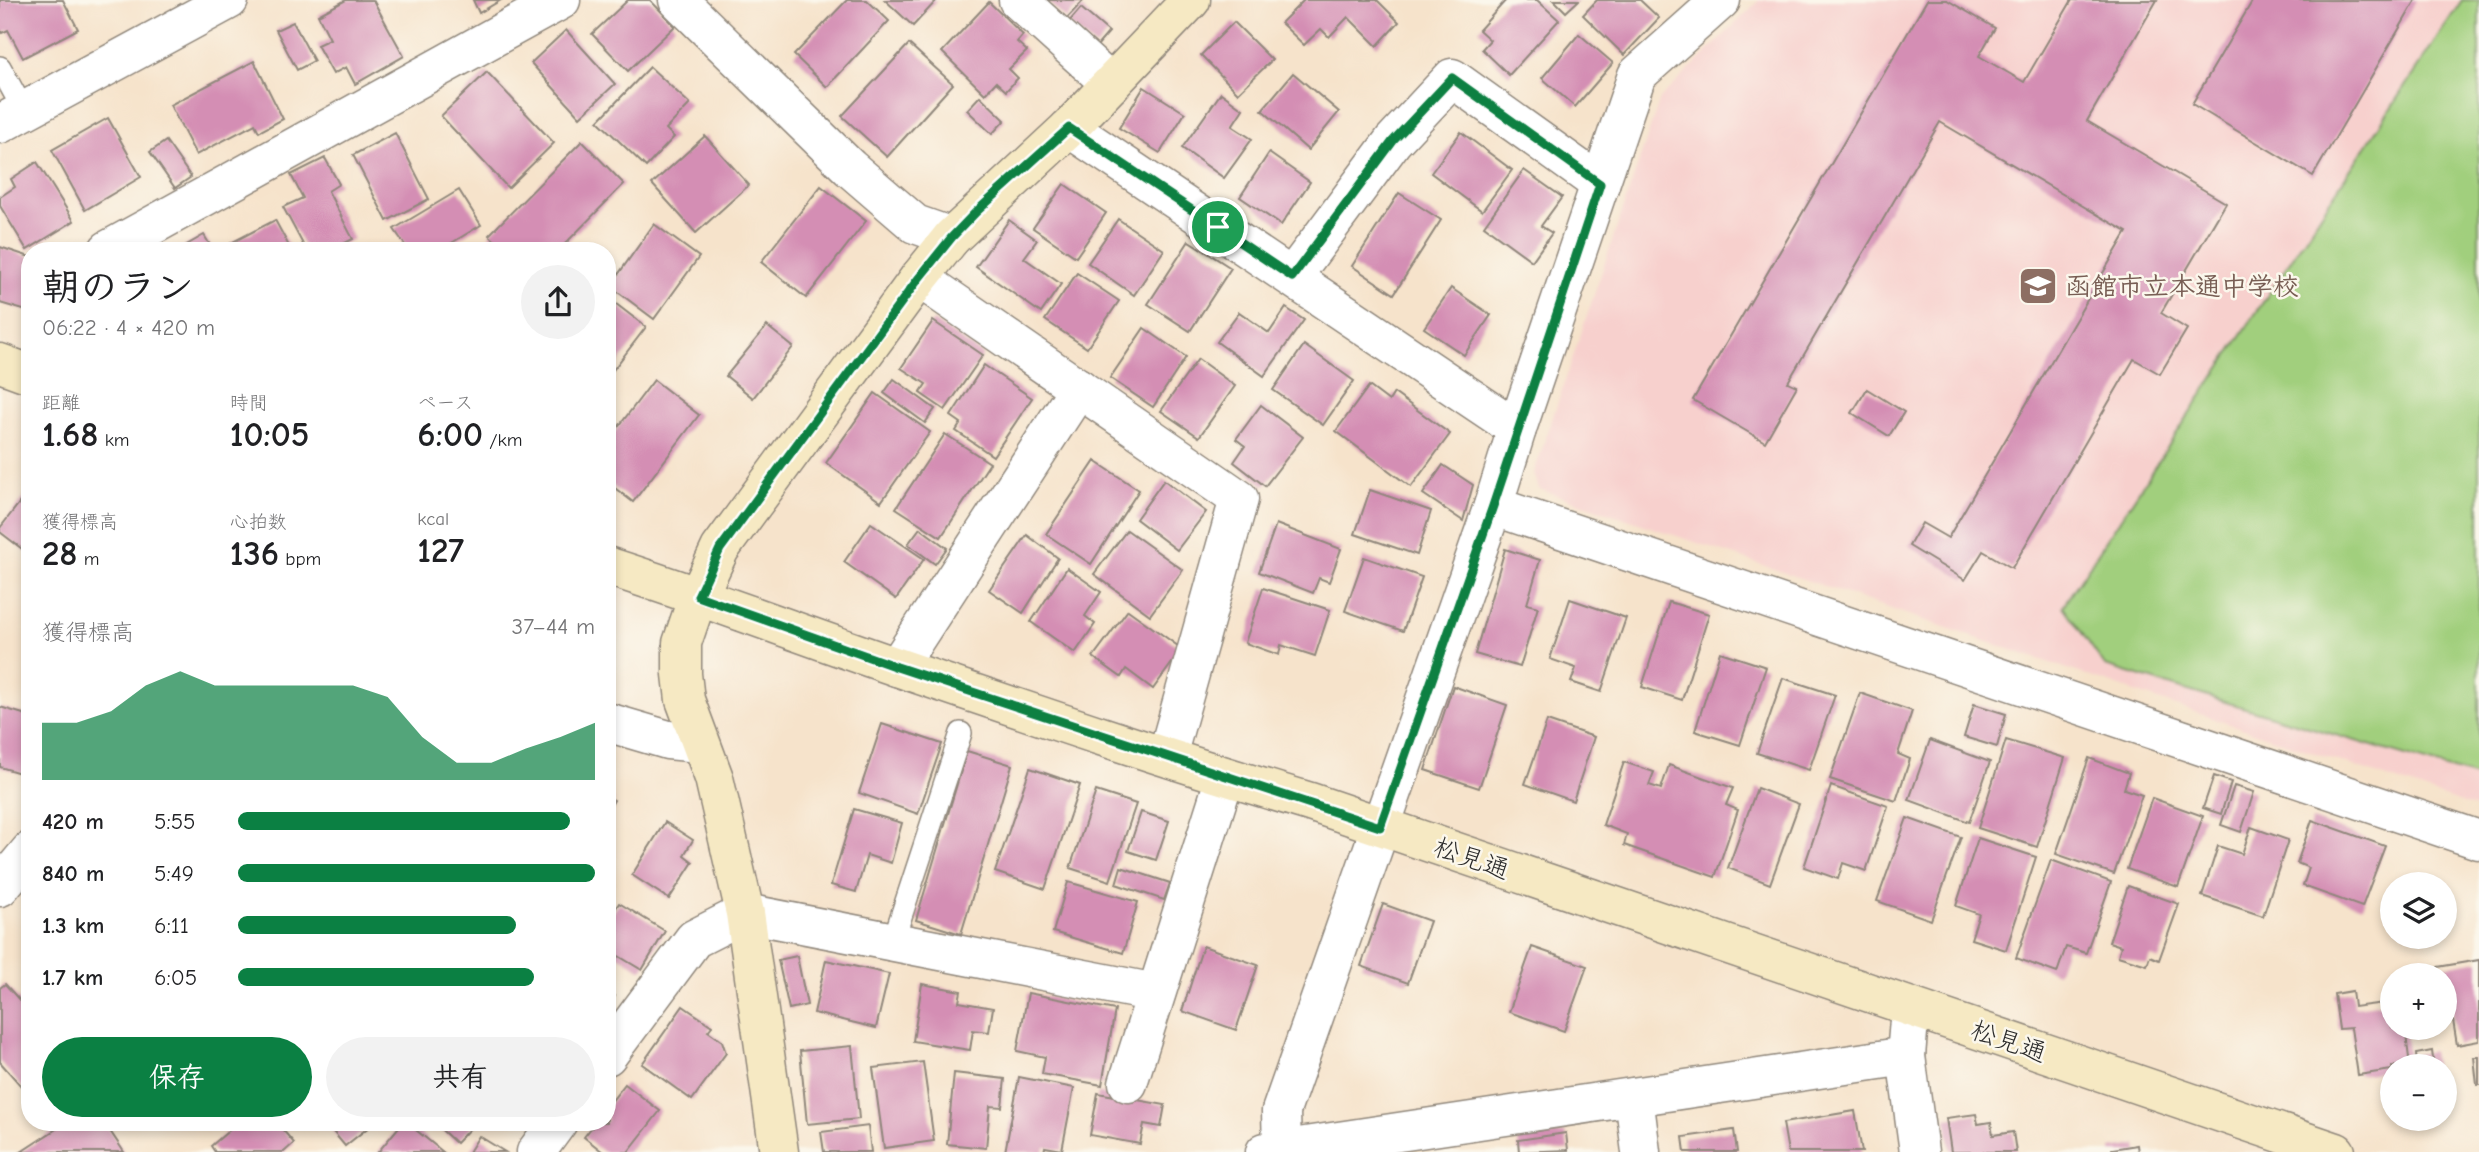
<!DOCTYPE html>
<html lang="ja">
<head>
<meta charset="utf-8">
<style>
  :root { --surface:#fff; --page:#f2f2f2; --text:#202124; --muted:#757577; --accent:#0b8043 }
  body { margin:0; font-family:"Comic Neue","Klee One",sans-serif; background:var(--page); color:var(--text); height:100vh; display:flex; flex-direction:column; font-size:26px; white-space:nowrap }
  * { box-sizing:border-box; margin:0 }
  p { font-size:23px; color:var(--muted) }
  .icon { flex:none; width:38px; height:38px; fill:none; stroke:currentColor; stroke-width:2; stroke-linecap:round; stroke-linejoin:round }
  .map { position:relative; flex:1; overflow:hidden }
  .panel { position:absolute; left:21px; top:242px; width:595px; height:889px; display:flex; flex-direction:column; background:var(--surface); border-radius:28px; box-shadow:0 4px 10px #0003 }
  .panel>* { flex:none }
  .controls { position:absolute; left:2380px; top:872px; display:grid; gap:14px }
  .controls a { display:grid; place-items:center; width:77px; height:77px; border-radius:50%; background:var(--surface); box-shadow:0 4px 10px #0003; font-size:35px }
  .pin { position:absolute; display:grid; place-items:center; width:60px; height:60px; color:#fff; margin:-30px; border:4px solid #fff; border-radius:50%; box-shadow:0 2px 7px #0007 }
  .round { display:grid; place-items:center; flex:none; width:74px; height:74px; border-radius:37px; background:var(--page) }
  .head { display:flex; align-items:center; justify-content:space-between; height:119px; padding:0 21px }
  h1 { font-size:38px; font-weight:700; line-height:52px }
  .metrics { display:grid; grid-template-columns:repeat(3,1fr); gap:10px; height:119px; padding:7px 21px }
  .metrics div { display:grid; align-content:center }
  .metrics b { font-size:35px; font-weight:700 }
  .metrics small { font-size:19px; font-weight:400 }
  .metrics p { font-size:19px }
  .chart { height:196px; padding:14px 21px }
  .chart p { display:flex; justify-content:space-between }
  .chart svg { width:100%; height:126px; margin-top:7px; fill:var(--accent); opacity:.7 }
  .cta { display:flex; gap:14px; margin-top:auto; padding:14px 21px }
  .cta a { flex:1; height:80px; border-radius:42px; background:var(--accent); color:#fff; font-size:28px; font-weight:700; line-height:80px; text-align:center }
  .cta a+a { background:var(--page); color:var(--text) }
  ul { padding:0 21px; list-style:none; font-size:23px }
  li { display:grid; grid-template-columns:112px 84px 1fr; align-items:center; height:52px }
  li i { height:18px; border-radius:9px; background:var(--accent) }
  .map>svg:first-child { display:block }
  .built { fill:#f7d0cd }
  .green { fill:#a1cf7d; stroke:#667d54; stroke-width:2 }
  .building { fill:#d48eb4 }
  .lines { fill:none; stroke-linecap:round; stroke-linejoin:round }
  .lane-casing { stroke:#90877b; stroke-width:24 }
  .street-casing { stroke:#90877b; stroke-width:41 }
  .secondary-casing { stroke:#90877b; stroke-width:41 }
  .lane { stroke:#fff; stroke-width:21 }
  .street { stroke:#fff; stroke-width:38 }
  .secondary { stroke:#f6e9c3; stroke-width:38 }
  .route-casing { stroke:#fff; stroke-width:14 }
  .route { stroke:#0b8043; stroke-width:9 }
  .labels { text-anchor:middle; stroke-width:5; stroke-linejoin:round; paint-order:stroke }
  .education-label { font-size:26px; font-weight:bold; fill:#785e54; stroke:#fbf7ec; text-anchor:start }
  .street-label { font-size:26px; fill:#2b2b2b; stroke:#fbf7ec }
</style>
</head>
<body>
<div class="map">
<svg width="2479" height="1152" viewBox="0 0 2479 1152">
  <rect width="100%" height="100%" fill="#fbf7ec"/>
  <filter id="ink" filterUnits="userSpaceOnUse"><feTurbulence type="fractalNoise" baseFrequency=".0143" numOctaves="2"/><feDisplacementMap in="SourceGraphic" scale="14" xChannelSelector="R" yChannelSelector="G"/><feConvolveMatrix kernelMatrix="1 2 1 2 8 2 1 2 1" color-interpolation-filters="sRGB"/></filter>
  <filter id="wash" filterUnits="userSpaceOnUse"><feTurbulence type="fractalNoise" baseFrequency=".00686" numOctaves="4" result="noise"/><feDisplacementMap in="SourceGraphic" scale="28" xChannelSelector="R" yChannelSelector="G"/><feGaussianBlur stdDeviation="1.57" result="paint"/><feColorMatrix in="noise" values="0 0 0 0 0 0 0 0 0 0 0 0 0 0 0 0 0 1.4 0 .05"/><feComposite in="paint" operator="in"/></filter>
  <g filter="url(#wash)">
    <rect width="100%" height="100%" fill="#f6e3cb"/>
    <!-- built -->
    <polygon class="built" points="1759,0 2479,0 2479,809 1539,489 1534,473 1660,99"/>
    <!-- green -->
    <polygon class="green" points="2462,0 2479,0 2479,778 2105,666 2063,606"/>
    <g id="blocks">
      <!-- building -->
      <g class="building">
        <polygon points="0,0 63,0 78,29 23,58 8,30 2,33 0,29"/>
        <polygon points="346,0 373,0 404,56 355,84 346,67 333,74 317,45 330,39 318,15"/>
        <polygon points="473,0 501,0 479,13"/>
        <polygon points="628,0 650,0 675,26 628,71 592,34"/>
        <polygon points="847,0 867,0 889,21 827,87 794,55"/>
        <polygon points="885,0 937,0 913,26"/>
        <polygon points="1046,0 1084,0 1066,19"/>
        <polygon points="1304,0 1377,0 1399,22 1377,46 1348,17 1329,37 1321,29 1304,45 1281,23"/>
        <polygon points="1506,0 1537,0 1559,20 1509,75 1482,49 1490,40 1479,30"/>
        <polygon points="1554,0 1579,0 1566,12"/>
        <polygon points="1597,0 1640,0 1659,18 1624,55 1583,15"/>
        <polygon points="1927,0 1947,0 1995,28 1979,56 2024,82 2072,0 2157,0 2087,121 2226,203 2161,313 2187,329 2160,374 2134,359 2012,568 1983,551 1965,580 1909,546 1922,523 1948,538 2127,232 1940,122 1788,382 1797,386 1765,442 1693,400"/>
        <polygon points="2253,0 2416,0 2313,176 2192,104"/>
        <polygon points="989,2 1023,35 1017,42 1027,51 1009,69 1018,78 1006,91 996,82 985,94 942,52"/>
        <polygon points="1081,8 1109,32 1096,47 1068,23"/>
        <polygon points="293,22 314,61 297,70 276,30"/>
        <polygon points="1234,22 1272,60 1238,93 1201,55"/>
        <polygon points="566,30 615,84 580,117 531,63"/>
        <polygon points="1579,34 1613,63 1575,107 1542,78"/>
        <polygon points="909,44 953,84 887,157 842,116"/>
        <polygon points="254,61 283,119 259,132 255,124 196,155 170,105"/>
        <polygon points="650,67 690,104 666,129 674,137 646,167 598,121"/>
        <polygon points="487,72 554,143 508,188 441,116"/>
        <polygon points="1293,73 1339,112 1308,150 1262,110"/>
        <polygon points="1144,87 1185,113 1160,153 1119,128"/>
        <polygon points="1221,93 1243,109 1232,126 1252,139 1224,178 1182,148"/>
        <polygon points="980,96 1005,120 992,134 967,110"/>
        <polygon points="108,118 141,177 85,210 52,150"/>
        <polygon points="1461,132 1512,170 1482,211 1431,173"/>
        <polygon points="395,133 429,199 387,221 353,155"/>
        <polygon points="705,136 749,185 696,233 652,184"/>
        <polygon points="166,141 191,177 175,188 150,152"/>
        <polygon points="582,141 624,184 559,250 505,250 489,235"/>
        <polygon points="1269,153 1310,182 1281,225 1240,197"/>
        <polygon points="325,158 339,184 328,191 353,239 331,250 306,250 283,207 303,198 291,175"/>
        <polygon points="37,162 74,221 27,250 0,206 0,197 15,187 11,179"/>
        <polygon points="1524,170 1562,197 1541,226 1552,233 1532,261 1484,226"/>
        <polygon points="1064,184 1106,213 1076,257 1033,228"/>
        <polygon points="821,186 866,221 806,298 761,262"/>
        <polygon points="459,190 481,225 440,250 395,250 405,245 394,229"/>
        <polygon points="1399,193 1441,220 1394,294 1352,266"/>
        <polygon points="1118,219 1164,250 1134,295 1088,263"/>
        <polygon points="275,220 291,250 235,250 231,243"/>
        <polygon points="1009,220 1037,240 1024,258 1061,284 1041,313 976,267"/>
        <polygon points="654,224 699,257 654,319 610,286"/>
        <polygon points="204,235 213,250 178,250"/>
        <polygon points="1189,241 1231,268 1190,331 1148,304"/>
        <polygon points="0,247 30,257 30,312 0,303"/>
        <polygon points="1077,273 1119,301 1087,348 1045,320"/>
        <polygon points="1451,288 1491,315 1464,355 1424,328"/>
        <polygon points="611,300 646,327 610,374 607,372 607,305"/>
        <polygon points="1286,308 1304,320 1264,376 1217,342 1239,312 1269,333"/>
        <polygon points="933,321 983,355 945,410 920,393 926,384 901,368"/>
        <polygon points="767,326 793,347 753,398 726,376"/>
        <polygon points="1144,328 1186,357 1153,407 1110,378"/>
        <polygon points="1304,345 1354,381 1323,425 1273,390"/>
        <polygon points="1198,359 1235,386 1199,437 1161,411"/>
        <polygon points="984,365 1032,398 993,456 956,431 961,423 951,416"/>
        <polygon points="894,379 935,409 925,423 884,393"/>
        <polygon points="654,380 699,415 633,502 607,482 607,442"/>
        <polygon points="1369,386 1389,401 1394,393 1450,434 1411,487 1336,431"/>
        <polygon points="1867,389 1904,412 1889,436 1852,413"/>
        <polygon points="875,393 930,432 881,502 826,463"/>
        <polygon points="1261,405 1303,437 1265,486 1234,462 1245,446 1236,439"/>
        <polygon points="945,434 990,463 941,537 896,508"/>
        <polygon points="1095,461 1139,490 1091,564 1046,534"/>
        <polygon points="1443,465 1473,485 1463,521 1423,494"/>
        <polygon points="1164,480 1206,512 1177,550 1136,519"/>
        <polygon points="30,489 30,555 0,532 0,528"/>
        <polygon points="1370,490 1431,511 1417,555 1355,534"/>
        <polygon points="871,523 924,559 896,599 844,562"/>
        <polygon points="1276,524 1341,549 1329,582 1319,578 1313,593 1259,572"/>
        <polygon points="920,528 947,548 935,564 908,544"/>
        <polygon points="1127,530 1183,570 1150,615 1094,574"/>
        <polygon points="1027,535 1058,558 1023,613 989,590"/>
        <polygon points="1505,549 1540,560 1527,604 1538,607 1520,667 1475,654"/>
        <polygon points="1364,557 1422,577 1403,631 1345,611"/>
        <polygon points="1067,568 1101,592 1085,616 1095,624 1075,653 1031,622"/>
        <polygon points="1263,588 1330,610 1315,656 1281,645 1279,655 1245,643"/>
        <polygon points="1570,599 1626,618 1601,692 1571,682 1576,668 1550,659"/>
        <polygon points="1669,602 1709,614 1682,700 1642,687"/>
        <polygon points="1128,610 1182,649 1153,689 1126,669 1121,677 1093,657"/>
        <polygon points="1720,652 1766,667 1740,745 1695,731"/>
        <polygon points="1783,678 1835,695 1809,770 1757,753"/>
        <polygon points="1453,686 1507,705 1479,788 1425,770"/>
        <polygon points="1860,693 1912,711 1898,754 1910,759 1896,801 1830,779"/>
        <polygon points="1974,704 2006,714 1997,747 1964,737"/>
        <polygon points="0,707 30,716 30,776 0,767"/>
        <polygon points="1547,721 1594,737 1573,801 1525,784"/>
        <polygon points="882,724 942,744 918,814 859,793"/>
        <polygon points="1930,740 1990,762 1969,822 1909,800"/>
        <polygon points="2006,740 2065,758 2037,847 1978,828"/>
        <polygon points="967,751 1012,765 961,934 916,920"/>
        <polygon points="2089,758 2129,773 2124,789 2142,795 2114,874 2056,854"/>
        <polygon points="1624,762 1654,772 1649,785 1661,789 1669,765 1733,788 1726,805 1738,810 1715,877 1624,845 1627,834 1603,825"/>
        <polygon points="1030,768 1080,785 1045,889 995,872"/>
        <polygon points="2214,776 2231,782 2221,814 2203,808"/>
        <polygon points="1831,786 1888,806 1866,871 1843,863 1838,879 1804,867"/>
        <polygon points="2234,786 2254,792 2241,832 2221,825"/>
        <polygon points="1757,788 1799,804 1770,884 1728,868"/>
        <polygon points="1096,791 1136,804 1110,881 1070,868"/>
        <polygon points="607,796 614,800 607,812"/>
        <polygon points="2152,798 2203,816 2178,887 2127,869"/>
        <polygon points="854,809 902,823 891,863 867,855 856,892 831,885"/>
        <polygon points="1141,812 1169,821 1156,860 1128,851"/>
        <polygon points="1907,818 1961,837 1931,920 1877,901"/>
        <polygon points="2312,820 2385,846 2362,907 2303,886 2309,868 2297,863"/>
        <polygon points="665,822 693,840 684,855 693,862 669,899 632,875"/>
        <polygon points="2251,827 2288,840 2263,916 2202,896 2218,846 2242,854"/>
        <polygon points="1978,838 2036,857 2006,950 1971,939 1979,914 1956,906"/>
        <polygon points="2051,860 2111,882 2086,953 2066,947 2057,973 2016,958"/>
        <polygon points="1121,867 1170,883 1164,900 1116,884"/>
        <polygon points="1068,882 1138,902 1123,953 1053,932"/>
        <polygon points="2128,886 2179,904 2159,960 2150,956 2147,965 2118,956 2121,946 2109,942"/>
        <polygon points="619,903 665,931 642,970 607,949 607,922"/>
        <polygon points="1383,904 1430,921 1408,983 1361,966"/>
        <polygon points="1203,946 1258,965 1236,1030 1182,1011"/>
        <polygon points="1532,947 1587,966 1564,1031 1509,1012"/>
        <polygon points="797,956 807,1005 789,1009 778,960"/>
        <polygon points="826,960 889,974 876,1028 814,1013"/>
        <polygon points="2479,960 2479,1041 2457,1045 2451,1008 2445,1009 2445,975 2434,975 2438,967"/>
        <polygon points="5,984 30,1012 30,1096 0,1062 0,988"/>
        <polygon points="922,984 961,991 959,1002 993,1008 989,1032 973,1030 970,1050 913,1041"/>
        <polygon points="607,991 615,996 607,1008"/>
        <polygon points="2352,991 2354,1007 2392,1002 2392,1027 2405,1027 2410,1066 2392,1066 2392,1070 2358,1075 2351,1028 2339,1029 2334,994"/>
        <polygon points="1028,993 1115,1010 1102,1085 1042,1074 1045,1057 1017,1051"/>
        <polygon points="683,1006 712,1026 708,1031 722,1041 726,1053 692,1100 642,1064"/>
        <polygon points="852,1046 859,1119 807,1124 800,1051"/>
        <polygon points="2432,1051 2434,1066 2417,1066 2416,1054"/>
        <polygon points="2474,1057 2479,1057 2479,1085 2477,1085"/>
        <polygon points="923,1062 934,1141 884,1148 873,1068"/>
        <polygon points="954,1073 1005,1079 1002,1107 990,1106 986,1148 947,1144"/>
        <polygon points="1019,1077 1074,1088 1062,1150 1045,1147 1044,1152 1005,1152"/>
        <polygon points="625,1084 660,1111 628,1152 603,1152 584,1137 596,1122 607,1122 607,1107"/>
        <polygon points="1098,1093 1165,1105 1161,1127 1144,1124 1140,1144 1090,1135"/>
        <polygon points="1855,1111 1862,1152 1788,1152 1783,1123"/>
        <polygon points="1976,1114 1978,1124 1991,1122 1993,1135 2013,1132 2016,1152 1951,1152 1946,1118"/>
        <polygon points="67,1122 104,1122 124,1152 21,1152"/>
        <polygon points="239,1122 276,1122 294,1143 284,1152 215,1152 211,1146"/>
        <polygon points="325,1122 375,1122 345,1146"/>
        <polygon points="403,1122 406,1122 443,1152 378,1152"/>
        <polygon points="433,1122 476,1122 456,1143"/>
        <polygon points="868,1126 871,1152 824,1152 821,1132"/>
        <polygon points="1734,1130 1737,1152 1685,1152 1683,1137"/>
        <polygon points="1566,1133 1568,1150 1519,1152 1518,1140"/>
        <polygon points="479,1136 505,1152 469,1152"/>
        <polygon points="2137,1145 2138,1152 2112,1152 2112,1149"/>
      </g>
    </g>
  </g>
  <g filter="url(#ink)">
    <use href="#blocks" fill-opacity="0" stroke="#90877b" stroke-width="2"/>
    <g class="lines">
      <!-- lane casing -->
      <g class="lane-casing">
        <g id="lane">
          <polyline points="0,67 24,111"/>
          <polyline points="893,941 961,733"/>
        </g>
      </g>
      <!-- street casing -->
      <g class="street-casing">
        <g id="street">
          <polyline points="678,0 850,168 915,224 952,237"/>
          <polyline points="1018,0 1111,84"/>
          <polyline points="0,124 229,0"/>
          <polyline points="1069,128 1517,429"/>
          <polyline points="108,250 561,0"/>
          <polyline points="1292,277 1393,141 1452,78 1600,184"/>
          <polyline points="919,278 1239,499 1167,756"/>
          <polyline points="1493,506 2479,840"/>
          <polyline points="897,667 1079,388"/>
          <polyline points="607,722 668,740 700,743"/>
          <polyline points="0,887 30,851"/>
          <polyline points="1910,1008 1906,1056 1919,1152"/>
          <polyline points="607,1056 694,939 745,913 1156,993"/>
          <polyline points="1128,1083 1225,777"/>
          <polyline points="1634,1097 1641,1152"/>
          <polyline points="1282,1150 1281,1111 1493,506 1517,429 1637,75 1721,0"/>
          <polyline points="536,1152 558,1122"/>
          <polyline points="1265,1152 1906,1056"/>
        </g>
      </g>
      <!-- secondary casing -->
      <g class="secondary-casing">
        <g id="secondary">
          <polyline points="0,363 30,374"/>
          <path d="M 607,566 C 705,597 800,634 897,667 C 1034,714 1172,761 1310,802 L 2336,1152"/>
          <polyline points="779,1152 745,913 714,778 685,700 682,674 682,643 698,596 720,549 919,278 952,237 1069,128 1191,0"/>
        </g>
      </g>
      <!-- lane -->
      <use href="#lane" class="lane"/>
      <!-- street -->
      <use href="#street" class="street"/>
      <!-- secondary -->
      <use href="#secondary" class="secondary"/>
    </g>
  </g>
  <g class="lines" filter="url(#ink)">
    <!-- route casing -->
    <g class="route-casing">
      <polygon id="route" points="1452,78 1600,184 1493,506 1380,827 897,667 698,596 720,549 919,278 952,237 976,212 1069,128 1292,277 1393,141"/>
    </g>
    <!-- route -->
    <use href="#route" class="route"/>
  </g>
  <!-- icons -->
  <defs>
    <g id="school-square" transform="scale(2.0125)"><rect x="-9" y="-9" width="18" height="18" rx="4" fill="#8d6e63" stroke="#fbf7ec"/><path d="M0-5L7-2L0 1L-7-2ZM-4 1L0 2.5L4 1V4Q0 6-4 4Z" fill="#fff"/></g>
  </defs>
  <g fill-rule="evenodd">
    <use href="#school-square" x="2038" y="286"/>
  </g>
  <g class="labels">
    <!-- education labels -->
    <g class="education-label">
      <text x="2065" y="295">函館市立本通中学校</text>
    </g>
    <!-- street labels -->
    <g class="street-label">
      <text transform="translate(1472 858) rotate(19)" y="9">松見通</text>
      <text transform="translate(2009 1041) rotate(19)" y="9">松見通</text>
    </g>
  </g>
</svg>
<div class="controls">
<a><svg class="icon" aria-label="layers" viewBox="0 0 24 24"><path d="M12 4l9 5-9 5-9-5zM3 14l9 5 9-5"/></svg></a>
<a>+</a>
<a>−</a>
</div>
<div class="pin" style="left:1218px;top:227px;background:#1e9e55"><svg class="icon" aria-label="arrive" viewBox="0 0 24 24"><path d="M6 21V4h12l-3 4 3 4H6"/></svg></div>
<section class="panel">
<div class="head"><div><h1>朝のラン</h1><p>06:22 · 4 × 420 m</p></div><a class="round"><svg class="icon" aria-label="share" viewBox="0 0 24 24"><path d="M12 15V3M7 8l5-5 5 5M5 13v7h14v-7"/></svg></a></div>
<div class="metrics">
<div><p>距離</p><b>1.68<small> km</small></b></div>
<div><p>時間</p><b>10:05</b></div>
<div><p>ペース</p><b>6:00<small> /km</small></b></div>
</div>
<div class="metrics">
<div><p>獲得標高</p><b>28<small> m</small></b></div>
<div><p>心拍数</p><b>136<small> bpm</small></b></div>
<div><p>kcal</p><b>127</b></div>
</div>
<div class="chart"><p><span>獲得標高</span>37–44 m</p>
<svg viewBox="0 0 160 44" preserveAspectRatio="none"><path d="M0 44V24L10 24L20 20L30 11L40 6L50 11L60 11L70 11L80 11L90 11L100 15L110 29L120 38L130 38L140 33L150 29L160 24V44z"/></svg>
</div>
<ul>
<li><b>420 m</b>5:55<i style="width:93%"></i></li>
<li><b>840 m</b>5:49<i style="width:100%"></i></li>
<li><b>1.3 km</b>6:11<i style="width:78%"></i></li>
<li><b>1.7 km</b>6:05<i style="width:83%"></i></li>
</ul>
<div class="cta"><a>保存</a><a>共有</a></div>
</section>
</div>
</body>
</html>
